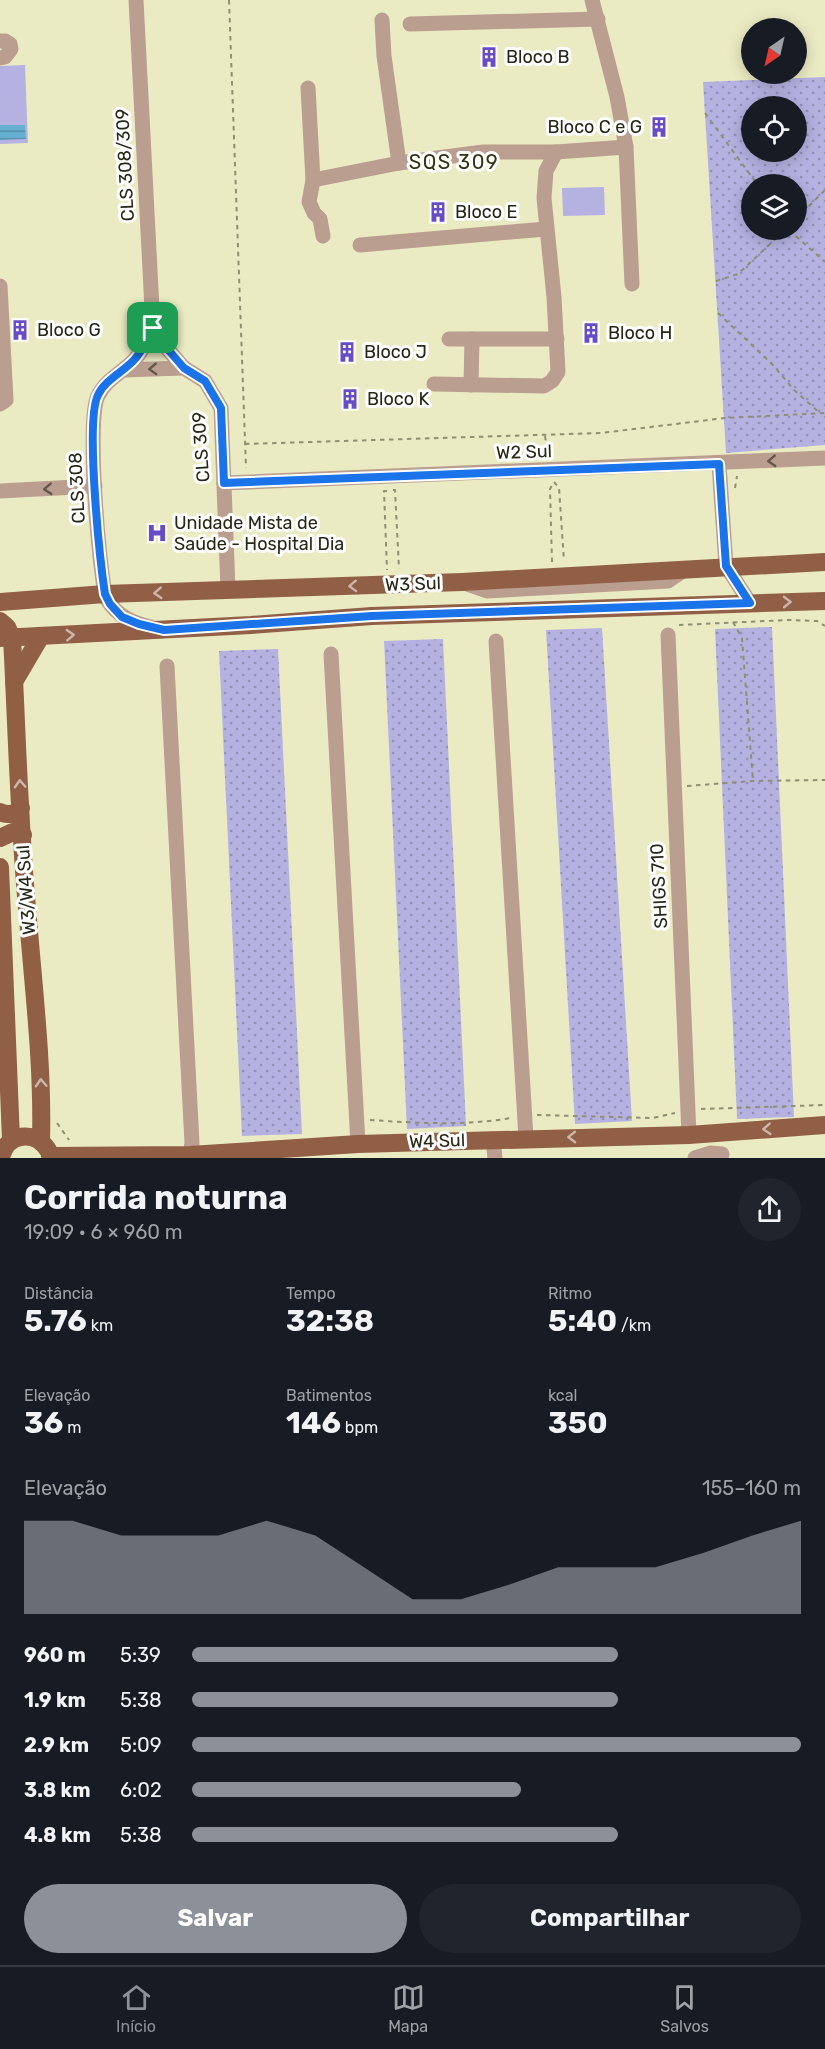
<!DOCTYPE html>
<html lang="pt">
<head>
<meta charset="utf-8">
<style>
  :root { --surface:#171b24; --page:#20242c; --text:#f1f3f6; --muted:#9ea1a6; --line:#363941; --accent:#8c9099 }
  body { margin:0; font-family:Rubik,sans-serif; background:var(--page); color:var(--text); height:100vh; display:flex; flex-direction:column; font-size:22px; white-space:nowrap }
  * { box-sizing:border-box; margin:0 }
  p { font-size:20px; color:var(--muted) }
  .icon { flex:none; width:33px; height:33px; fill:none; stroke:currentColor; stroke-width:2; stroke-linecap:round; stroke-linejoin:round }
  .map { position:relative; height:1158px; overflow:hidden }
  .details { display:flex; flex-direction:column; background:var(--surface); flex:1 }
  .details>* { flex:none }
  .needle { width:39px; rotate:214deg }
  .controls { position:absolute; left:741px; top:18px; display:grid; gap:12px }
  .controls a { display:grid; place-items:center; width:66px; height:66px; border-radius:50%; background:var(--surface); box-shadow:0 3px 15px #0003; font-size:30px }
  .pin { position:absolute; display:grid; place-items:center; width:51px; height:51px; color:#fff; margin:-26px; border-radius:12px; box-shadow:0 3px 9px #0006 }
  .round { display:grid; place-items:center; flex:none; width:63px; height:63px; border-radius:32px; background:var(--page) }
  .overview { display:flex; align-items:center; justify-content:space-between; height:102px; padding:0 24px }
  h1 { font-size:33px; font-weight:700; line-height:45px }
  .stats { display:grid; grid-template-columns:repeat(3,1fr); gap:9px; height:102px; padding:6px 24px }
  .stats div { display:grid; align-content:center }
  .stats b { font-size:30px; font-weight:700 }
  .stats small { font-size:16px; font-weight:400 }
  .stats p { font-size:16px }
  .chart { height:168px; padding:12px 24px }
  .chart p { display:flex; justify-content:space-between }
  .chart svg { width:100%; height:108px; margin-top:6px; fill:var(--accent); opacity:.7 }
  .button { display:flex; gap:12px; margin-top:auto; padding:12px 24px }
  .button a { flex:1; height:69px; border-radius:36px; background:var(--accent); color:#fff; font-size:24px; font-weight:700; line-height:69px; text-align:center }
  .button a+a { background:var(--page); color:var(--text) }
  ul { padding:0 24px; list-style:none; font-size:20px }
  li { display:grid; grid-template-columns:96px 72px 1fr; align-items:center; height:45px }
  li i { height:15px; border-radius:8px; background:var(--accent) }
  .menu { display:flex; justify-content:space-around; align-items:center; height:84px; border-top:2px solid var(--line); background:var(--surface); font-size:16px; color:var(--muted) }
  .menu a { display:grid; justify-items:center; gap:3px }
  .menu .current { color:var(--accent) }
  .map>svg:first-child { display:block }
  .grass { fill:url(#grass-dots); fill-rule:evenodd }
  .park { fill:#b5b2e2 }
  .water { fill:url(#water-rules) }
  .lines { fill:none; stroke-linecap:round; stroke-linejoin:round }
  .path { stroke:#8f8f72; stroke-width:2; stroke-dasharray:4.5 4.5; stroke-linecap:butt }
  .minor { stroke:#ba9e8f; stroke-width:15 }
  .major { stroke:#905f46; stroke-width:18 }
  .oneway { stroke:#625748 }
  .oneway2 { stroke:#cdb7ac }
  .route-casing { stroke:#fff; stroke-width:12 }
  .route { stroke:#1a73e8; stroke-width:8 }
  .labels { text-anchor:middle; stroke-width:6; stroke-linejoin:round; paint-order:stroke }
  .poi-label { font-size:18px; fill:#272718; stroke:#fff; text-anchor:start }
  .street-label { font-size:18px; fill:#272718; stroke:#fff }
  .neighbourhood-label { font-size:20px; letter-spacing:1.5px; fill:#353412; stroke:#fff }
</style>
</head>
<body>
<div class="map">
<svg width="825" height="1158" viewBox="0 0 825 1158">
  <defs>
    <pattern id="grass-dots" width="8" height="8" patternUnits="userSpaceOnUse" patternTransform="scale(1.5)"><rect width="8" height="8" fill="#b5b2e2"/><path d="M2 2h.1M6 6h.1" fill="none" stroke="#9391b6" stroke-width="1.8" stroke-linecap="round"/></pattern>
    <pattern id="water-rules" width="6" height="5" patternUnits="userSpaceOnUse" patternTransform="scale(1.5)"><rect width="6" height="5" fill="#65b0d0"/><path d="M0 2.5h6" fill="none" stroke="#538fa8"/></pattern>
  </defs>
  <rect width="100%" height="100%" fill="#ebebc3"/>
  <!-- grass -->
  <g class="grass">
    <path d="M 825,77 L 825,445 L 726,453 L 703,82 ZM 796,106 L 796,152 L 752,152 L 752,106 ZM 796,184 L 796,230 L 752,230 L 752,184 Z"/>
    <polygon points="772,627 794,1117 737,1119 715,629"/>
    <polygon points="602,628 632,1121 575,1124 546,630"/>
    <polygon points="443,639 466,1126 407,1129 384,641"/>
    <polygon points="278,649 302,1134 242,1136 219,651"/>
  </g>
  <!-- park -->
  <g class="park">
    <polygon points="25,65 28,143 0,144 0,66"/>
    <polygon points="604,187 605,215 563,216 562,188"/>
  </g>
  <!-- water -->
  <polygon class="water" points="0,125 25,125 26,139 0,140"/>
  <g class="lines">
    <!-- path -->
    <g class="path">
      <polyline points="229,0 246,468"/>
      <polyline points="705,113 757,184"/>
      <polyline points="796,219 825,190"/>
      <polyline points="789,230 825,262"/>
      <polyline points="716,281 738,274 785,230"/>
      <polyline points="718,313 773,365 794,390 820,413"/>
      <polyline points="545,436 548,456"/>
      <polyline points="245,444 601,433 725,418 825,413"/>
      <polyline points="554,482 559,488 564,561"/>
      <polyline points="735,488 737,476"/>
      <polyline points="393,490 395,490 399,569"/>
      <polyline points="387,491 384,491 387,570"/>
      <polyline points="552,562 550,489 554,482"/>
      <polyline points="733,622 742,638 753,781"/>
      <polyline points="679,625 788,620 817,621 825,626"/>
      <polyline points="687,786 753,781 825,780"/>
      <polyline points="701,1109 825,1105"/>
      <polyline points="537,1115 653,1118 675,1113"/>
      <path d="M 370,1120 C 417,1123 464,1126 511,1118"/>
      <polyline points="57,1123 69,1140"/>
    </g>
    <!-- minor -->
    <g class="minor">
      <polyline points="136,0 153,328"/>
      <polyline points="592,0 617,97 626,147 632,284"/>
      <polyline points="382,20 384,56 399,163"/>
      <polyline points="410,24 598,19"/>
      <polyline points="0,41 5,41 10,44 11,49 5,57 0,58"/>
      <polyline points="308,88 313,180 309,202 314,213 320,219 323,236"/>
      <polyline points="313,180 399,163 483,152 556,152 626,147"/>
      <polyline points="360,245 546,229"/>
      <polyline points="0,286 6,400 0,404"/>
      <polyline points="153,328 164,345 184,368 205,381 221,408 228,589"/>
      <polyline points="449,339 557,339"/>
      <polyline points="123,370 184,368"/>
      <polyline points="434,384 544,386 552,381 558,372 554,297 544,198 546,171 556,152"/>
      <polyline points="471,385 472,339"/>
      <polyline points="719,464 726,566 750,603"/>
      <polyline points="224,483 825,458"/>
      <polyline points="0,491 95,486"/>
      <polyline points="464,583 487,591 668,581 684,570"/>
      <path d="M 151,627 C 132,623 117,616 106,598 C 99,568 86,420 98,396 C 105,380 123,372 134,360 C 143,352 147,339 153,328"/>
      <polyline points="668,635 689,1135"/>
      <polyline points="496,641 526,1138"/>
      <polyline points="331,654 358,1144"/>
      <polyline points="167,666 192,1143 190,1155"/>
      <polyline points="493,1139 495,1158"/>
      <polyline points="695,1158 711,1153 722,1154"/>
    </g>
    <!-- major -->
    <g class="major">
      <polyline points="0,602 105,594 462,582 825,562"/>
      <path d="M 0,621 L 7,627 L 12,638 C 17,731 19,826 28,919 C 34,993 43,1067 41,1141"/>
      <polyline points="0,638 251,625 372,616 825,601"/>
      <polyline points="14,682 41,636"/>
      <path d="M 0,812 C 9,816 14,814 21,808"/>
      <polyline points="0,838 13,832 23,835"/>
      <polyline points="0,867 11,1140"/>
      <polyline points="50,1156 190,1155 358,1144 689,1135 825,1125"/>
      <path d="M 1,1158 C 6,1133 35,1129 48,1150"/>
    </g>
  </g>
  <!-- one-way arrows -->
  <defs><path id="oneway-chevron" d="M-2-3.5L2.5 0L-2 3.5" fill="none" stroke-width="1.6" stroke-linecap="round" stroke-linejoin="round" transform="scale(1.5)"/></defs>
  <g class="oneway">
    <use href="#oneway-chevron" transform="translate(153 369) rotate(178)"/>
    <use href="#oneway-chevron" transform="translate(772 461) rotate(177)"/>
    <use href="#oneway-chevron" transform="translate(48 489) rotate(177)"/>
  </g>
  <g class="oneway2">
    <use href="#oneway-chevron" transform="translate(353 586) rotate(178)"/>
    <use href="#oneway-chevron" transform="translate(158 593) rotate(177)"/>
    <use href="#oneway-chevron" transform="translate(787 602) rotate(-1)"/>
    <use href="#oneway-chevron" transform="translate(70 635) rotate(-3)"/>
    <use href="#oneway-chevron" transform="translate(20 784) rotate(-93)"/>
    <use href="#oneway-chevron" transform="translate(41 1083) rotate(-93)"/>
    <use href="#oneway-chevron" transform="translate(767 1129) rotate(176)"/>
    <use href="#oneway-chevron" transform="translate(572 1137) rotate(179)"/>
  </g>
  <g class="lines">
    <!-- route casing -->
    <g class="route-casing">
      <path id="route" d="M 153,328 L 164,345 L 184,368 L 205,381 L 221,408 L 224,483 L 719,464 L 726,566 L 750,603 L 372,616 L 164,630 L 139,624 L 122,617 L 110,604 L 105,594 C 100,561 85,421 98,395 C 105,380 123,372 134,360 C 143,351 147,339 153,328 Z"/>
    </g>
    <!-- route -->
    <use href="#route" class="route"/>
  </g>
  <!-- icons -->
  <defs>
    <g id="building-bare" transform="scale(1.62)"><path d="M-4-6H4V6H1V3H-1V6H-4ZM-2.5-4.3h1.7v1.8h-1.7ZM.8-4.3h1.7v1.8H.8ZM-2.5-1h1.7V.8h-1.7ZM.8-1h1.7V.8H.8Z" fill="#664dc6" stroke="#fff" stroke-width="2.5" paint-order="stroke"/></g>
    <g id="hospital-bare" transform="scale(1.62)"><path d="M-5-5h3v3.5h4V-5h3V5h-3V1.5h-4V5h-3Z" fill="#664dc6" stroke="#fff" stroke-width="2.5" paint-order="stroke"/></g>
  </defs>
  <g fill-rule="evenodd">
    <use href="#building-bare" x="489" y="57"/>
    <use href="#building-bare" x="659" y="127"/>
    <use href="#building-bare" x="438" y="212"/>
    <use href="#building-bare" x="20" y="330"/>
    <use href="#building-bare" x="591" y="333"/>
    <use href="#building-bare" x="347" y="352"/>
    <use href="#building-bare" x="350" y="399"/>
    <use href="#hospital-bare" x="157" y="533"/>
  </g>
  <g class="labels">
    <!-- poi labels -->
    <g class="poi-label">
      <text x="506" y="63">Bloco B</text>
      <text x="642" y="133" text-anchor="end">Bloco C e G</text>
      <text x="455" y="218">Bloco E</text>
      <text x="37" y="336">Bloco G</text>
      <text x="608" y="339">Bloco H</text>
      <text x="364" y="358">Bloco J</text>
      <text x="367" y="405">Bloco K</text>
      <text x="174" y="529">Unidade Mista de<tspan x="174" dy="21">Saúde - Hospital Dia</tspan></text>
    </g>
    <!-- street labels -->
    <g class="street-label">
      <text transform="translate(125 165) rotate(-93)" y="6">CLS 308/309</text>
      <text transform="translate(201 447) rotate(-94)" y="6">CLS 309</text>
      <text transform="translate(524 452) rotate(-2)" y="6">W2 Sul</text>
      <text transform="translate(77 488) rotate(-93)" y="6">CLS 308</text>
      <text transform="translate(413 584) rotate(-2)" y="6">W3 Sul</text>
      <text transform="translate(659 886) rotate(-93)" y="6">SHIGS 710</text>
      <text transform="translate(26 890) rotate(-94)" y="6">W3/W4 Sul</text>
      <text transform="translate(437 1141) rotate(-2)" y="6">W4 Sul</text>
    </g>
    <!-- neighbourhood labels -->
    <g class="neighbourhood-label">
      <text x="454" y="169">SQS 309</text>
    </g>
  </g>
</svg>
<div class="controls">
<a><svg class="needle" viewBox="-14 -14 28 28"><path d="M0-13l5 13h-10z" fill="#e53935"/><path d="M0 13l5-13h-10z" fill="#9ea1a6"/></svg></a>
<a><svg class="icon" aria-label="locate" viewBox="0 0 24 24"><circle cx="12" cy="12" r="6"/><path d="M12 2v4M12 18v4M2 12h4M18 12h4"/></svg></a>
<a><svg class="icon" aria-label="layers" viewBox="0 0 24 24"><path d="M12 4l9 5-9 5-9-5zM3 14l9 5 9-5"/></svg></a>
</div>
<div class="pin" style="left:153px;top:328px;background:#1e9e55"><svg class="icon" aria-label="arrive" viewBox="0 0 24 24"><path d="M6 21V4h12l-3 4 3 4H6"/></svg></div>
</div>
<section class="details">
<div class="overview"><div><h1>Corrida noturna</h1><p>19:09 · 6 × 960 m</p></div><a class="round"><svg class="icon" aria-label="share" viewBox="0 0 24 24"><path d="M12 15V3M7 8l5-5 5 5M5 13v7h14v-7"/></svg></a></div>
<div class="stats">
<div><p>Distância</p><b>5.76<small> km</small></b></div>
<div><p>Tempo</p><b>32:38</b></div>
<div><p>Ritmo</p><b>5:40<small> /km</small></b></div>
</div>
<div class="stats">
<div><p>Elevação</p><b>36<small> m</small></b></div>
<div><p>Batimentos</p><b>146<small> bpm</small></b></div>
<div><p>kcal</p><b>350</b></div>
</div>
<div class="chart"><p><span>Elevação</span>155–160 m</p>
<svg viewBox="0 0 160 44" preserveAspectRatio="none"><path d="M0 44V6L10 6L20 12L30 12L40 12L50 6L60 12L70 25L80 38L90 38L100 32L110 25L120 25L130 25L140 19L150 12L160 6V44z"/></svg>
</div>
<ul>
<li><b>960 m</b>5:39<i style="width:70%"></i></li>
<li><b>1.9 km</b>5:38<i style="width:70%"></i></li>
<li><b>2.9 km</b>5:09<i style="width:100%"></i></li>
<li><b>3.8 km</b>6:02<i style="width:54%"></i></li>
<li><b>4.8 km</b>5:38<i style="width:70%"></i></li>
</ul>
<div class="button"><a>Salvar</a><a>Compartilhar</a></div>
</section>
<nav class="menu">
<a class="current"><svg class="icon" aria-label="home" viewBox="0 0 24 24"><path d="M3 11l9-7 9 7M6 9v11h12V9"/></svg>Início</a>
<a><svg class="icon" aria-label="map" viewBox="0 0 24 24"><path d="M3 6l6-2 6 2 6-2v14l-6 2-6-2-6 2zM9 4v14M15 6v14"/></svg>Mapa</a>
<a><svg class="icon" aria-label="saved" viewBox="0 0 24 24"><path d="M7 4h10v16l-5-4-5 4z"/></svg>Salvos</a>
</nav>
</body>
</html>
